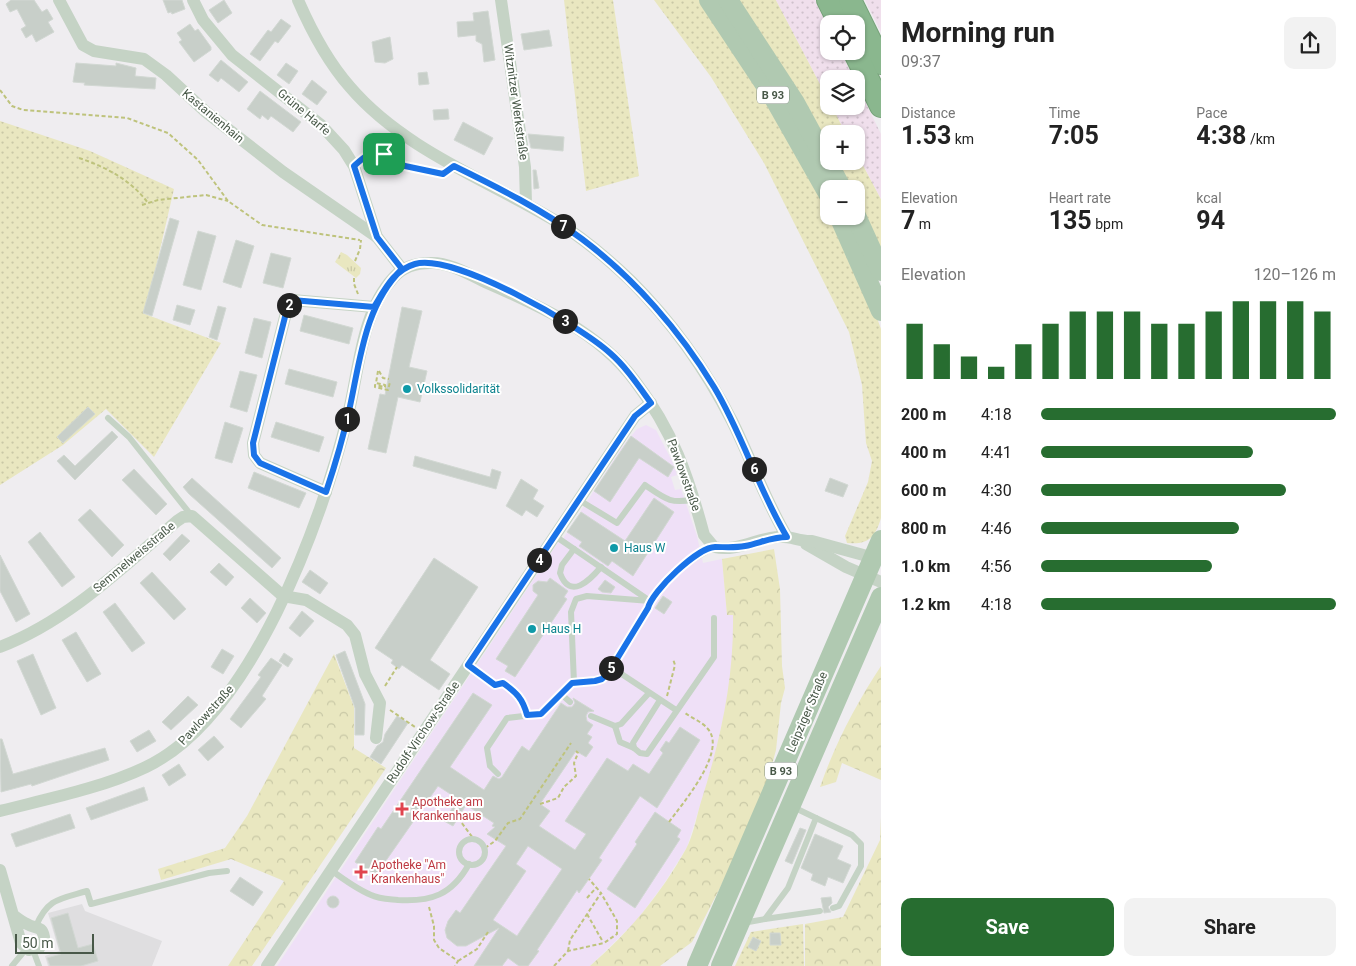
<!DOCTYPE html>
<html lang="en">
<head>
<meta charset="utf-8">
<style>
  :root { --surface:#fff; --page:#f2f2f2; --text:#222; --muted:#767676; --accent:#276d30 }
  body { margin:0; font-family:Roboto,sans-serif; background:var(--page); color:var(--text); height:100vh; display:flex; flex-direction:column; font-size:19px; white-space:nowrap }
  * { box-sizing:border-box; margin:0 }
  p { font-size:16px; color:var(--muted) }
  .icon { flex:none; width:28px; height:28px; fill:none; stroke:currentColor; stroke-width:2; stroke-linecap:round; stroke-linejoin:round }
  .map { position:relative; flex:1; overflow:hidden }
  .panel { display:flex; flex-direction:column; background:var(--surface); width:475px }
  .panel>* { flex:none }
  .buttons { position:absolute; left:820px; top:15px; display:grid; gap:10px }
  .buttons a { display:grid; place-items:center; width:45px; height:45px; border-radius:10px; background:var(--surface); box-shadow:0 1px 4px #0004; font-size:25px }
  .scale { position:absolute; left:15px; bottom:12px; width:79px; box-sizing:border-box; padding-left:5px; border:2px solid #485848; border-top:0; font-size:14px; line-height:18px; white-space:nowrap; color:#485848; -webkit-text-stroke:4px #fff; paint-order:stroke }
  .pin { position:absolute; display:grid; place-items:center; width:42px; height:42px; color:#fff; margin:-21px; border-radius:10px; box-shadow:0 2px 8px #0006 }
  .km { position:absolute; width:25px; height:25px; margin:-12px; border-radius:50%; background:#222; color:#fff; font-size:14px; line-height:25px; text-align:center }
  .round { display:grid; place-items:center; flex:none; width:52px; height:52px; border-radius:10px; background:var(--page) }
  .headline { display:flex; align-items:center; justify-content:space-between; height:85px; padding:0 20px }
  h1 { font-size:28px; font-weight:700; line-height:38px }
  .metrics { display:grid; grid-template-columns:repeat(3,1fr); gap:8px; height:85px; padding:5px 20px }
  .metrics div { display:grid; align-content:center }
  .metrics b { font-size:25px; font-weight:700 }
  .metrics small { font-size:14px; font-weight:400 }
  .metrics p { font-size:14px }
  .chart { height:140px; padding:10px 20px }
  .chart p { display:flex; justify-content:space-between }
  .chart svg { width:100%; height:90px; margin-top:5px; stroke:var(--accent); stroke-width:6 }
  .action { display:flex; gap:10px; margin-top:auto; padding:10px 20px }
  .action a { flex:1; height:58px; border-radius:10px; background:var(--accent); color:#fff; font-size:20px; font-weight:700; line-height:58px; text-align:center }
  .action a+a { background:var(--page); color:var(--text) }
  ul { padding:0 20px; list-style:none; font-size:16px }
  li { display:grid; grid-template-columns:80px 60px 1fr; align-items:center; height:38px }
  li i { height:12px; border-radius:6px; background:var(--accent) }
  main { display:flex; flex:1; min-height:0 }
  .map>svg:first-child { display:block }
  .education { fill:#dfdee0 }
  .medical { fill:#efe0f7 }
  .grass { fill:url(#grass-dots) }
  .forest { fill:url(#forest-crowns) }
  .sand { fill:url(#sand-dots) }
  .park { fill:url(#park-tufts) }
  .building { fill:#c8cfc9; stroke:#d2d8d3; fill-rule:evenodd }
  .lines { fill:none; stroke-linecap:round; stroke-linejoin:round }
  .motorway-casing { stroke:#76a279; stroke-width:24 }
  .path { stroke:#bec37c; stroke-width:2; stroke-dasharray:4 2.5; stroke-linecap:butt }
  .service { stroke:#c5d3c5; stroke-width:6 }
  .minor { stroke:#c5d3c5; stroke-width:12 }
  .primary { stroke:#b0c9b1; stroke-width:20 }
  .motorway { stroke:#8ab78e; stroke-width:22 }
  .route-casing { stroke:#fff; stroke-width:10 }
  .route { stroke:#1a73e8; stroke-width:6 }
  .culture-dot { fill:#0f9aa8; stroke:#fff; stroke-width:2 }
  .health-dot { fill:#e0444e; stroke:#fff; stroke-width:2 }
  .labels { text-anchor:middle; stroke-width:4; stroke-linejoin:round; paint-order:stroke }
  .shield { fill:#fff; stroke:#7f8a7f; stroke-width:1 }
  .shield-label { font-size:11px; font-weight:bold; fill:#485848 }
  .street-label { font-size:12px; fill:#485848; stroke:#fff }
  .culture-label { font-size:12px; fill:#0d838f; stroke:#fff; text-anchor:start }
  .health-label { font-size:12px; fill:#be3a42; stroke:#fff; text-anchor:start }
</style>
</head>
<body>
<main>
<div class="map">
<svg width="881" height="966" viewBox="0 0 881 966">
  <defs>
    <pattern id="grass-dots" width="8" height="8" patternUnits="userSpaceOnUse" patternTransform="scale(1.25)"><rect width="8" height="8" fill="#e9e7c0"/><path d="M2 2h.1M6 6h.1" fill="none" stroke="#c9c8a6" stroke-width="1.8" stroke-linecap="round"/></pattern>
    <pattern id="forest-crowns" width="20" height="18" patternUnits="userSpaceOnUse" patternTransform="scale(1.25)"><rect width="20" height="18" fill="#e9e7c0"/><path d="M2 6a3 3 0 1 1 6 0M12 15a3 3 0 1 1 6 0" fill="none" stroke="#c9c8a6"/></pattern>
    <pattern id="sand-dots" width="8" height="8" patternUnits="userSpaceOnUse" patternTransform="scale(1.25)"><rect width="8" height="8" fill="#f0dfec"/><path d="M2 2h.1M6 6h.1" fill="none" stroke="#cfc1cc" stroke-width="1.8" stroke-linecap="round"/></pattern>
    <pattern id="park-tufts" width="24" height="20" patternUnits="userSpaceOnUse" patternTransform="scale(1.25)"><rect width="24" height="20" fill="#e9e7c0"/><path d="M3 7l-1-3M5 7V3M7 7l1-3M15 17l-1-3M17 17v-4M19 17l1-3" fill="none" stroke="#c9c8a6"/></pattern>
  </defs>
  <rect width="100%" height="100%" fill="#efedf0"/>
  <!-- education -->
  <polygon class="education" points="82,904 85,911 162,941 152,966 48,966 45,956 59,951 48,913"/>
  <!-- medical -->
  <polygon class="medical" points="646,425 656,430 673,463 677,475 671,477 675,490 681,489 697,536 703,563 722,559 727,615 733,615 734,656 730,687 713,764 687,847 663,885 637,920 590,966 277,966 559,541 561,542 622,447 637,429"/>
  <!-- grass -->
  <g class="grass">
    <polygon points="564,0 613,0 639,176 586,191"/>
    <path d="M 654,0 L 700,0 L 756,80 L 820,192 L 829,210 L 829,216 L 832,216 L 869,296 L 881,329 L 881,518 C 875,538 868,545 847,543 L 845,536 L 868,482 L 872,461 L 866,443 L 862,385 L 849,332 L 764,163 L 711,77 Z"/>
    <polygon points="737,0 776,0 829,101 829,106 832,106 846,134 829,134 829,149"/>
    <polygon points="0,121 90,151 174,189 145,314 221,343 154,457 106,409 63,445 0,485"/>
    <polygon points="856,152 881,199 881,257 856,203 856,189 849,189 835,161 856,161"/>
    <polygon points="803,924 804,966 735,966 751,932"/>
  </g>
  <!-- forest -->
  <g class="forest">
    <path d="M 774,549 L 780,589 L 782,666 L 785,688 L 781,703 L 776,750 L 766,787 L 720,888 L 692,942 L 660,966 L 590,966 C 629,932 661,894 686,849 C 693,836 696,819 700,805 C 720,742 734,681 733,615 L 727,615 L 722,559 Z"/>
    <polygon points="334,654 354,707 354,748 386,768 252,966 228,966 284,881 231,859 161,880 158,869 225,848 247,816"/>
    <path d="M 881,666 L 881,780 L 842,763 L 836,782 L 820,787 C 835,744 856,704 881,666 Z"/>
    <polygon points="881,817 881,966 805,966 805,924 843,917 880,840"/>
  </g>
  <!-- sand -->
  <g class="sand">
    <polygon points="776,0 815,0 829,27 829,51 840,51 854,79 829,79 829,101"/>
    <polygon points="865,0 881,0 881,32"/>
    <polygon points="856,83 881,134 881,199 856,152 856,134 846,134 832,106 856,106"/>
  </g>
  <!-- park -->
  <polygon class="park" points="341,252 347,255 361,268 360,274 356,278 335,262"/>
  <!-- building -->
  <g class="building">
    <polygon points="11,0 34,0 42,12 47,9 53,19 48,22 54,32 36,42 32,34 26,38 21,29 26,26 17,9 10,12 6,4"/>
    <polygon points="163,0 182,0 185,9 172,14 171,12 168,13"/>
    <polygon points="224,0 232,13 218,23 209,10"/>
    <polygon points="488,11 495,60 484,62 482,44 476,41 476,35 458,37 457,22 474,21 473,13"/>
    <polygon points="281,19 291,26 278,43 275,41 260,61 250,54 268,30 271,32"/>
    <polygon points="190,24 195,31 198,29 211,47 211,50 194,62 179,42 182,40 177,33"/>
    <polygon points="549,30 552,46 524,50 521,34"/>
    <polygon points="390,37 393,59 385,63 375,62 372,42"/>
    <polygon points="221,60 248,82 239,92 221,78 218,82 209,75"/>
    <polygon points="76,63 116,66 116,63 136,68 135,76 156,78 155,89 84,85 85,83 73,82"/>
    <polygon points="286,63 298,71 289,84 277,75"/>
    <polygon points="427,72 429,84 419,85 418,73"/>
    <polygon points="312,80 327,92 317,105 302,94"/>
    <polygon points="260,91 301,122 293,132 271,116 268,120 262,115 260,119 247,109"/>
    <polygon points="448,109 449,119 434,120 433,110"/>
    <polygon points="463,122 493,138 484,155 454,140"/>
    <polygon points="528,134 564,137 563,151 531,148"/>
    <polygon points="533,170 536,170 539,188 534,189"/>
    <polygon points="170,218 179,221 152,316 143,313"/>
    <polygon points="198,231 216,236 201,290 183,285"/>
    <polygon points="236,240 254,246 241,288 223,282"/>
    <polygon points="271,253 291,258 283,288 263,283"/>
    <polygon points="177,305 195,310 190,325 173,320"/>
    <polygon points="218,306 226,308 217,340 209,337"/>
    <polygon points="402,307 422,311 409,367 427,371 420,402 398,397 386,453 368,449 380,394 385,395"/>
    <polygon points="304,315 353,328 349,344 300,331"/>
    <polygon points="254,318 271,322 262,358 245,353"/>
    <polygon points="289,369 337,382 333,397 285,384"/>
    <polygon points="240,371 257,375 247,412 230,407"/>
    <polygon points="88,407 95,414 63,443 57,437"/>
    <polygon points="225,422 243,428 232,463 215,458"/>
    <polygon points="276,422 324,437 319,452 271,437"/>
    <polygon points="112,431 118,437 75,480 57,461 64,455 75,466"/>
    <polygon points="631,436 674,467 668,477 639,458 610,502 594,491"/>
    <polygon points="415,456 490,477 492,469 501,472 496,489 413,466"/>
    <polygon points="134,469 167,504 156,515 122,480"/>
    <polygon points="254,472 306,493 299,508 248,488"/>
    <polygon points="192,478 281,558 272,568 189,494 183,487"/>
    <polygon points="830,478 848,485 843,497 825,491"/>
    <polygon points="521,479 538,490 533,499 544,506 537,517 526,510 522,516 506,506"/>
    <polygon points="654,498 674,512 633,576 612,561 608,566 579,546 582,542 567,532 581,512 625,541"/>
    <polygon points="90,509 124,545 112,557 78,520"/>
    <polygon points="40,532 75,577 62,587 28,542"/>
    <polygon points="182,534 190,541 170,561 163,554"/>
    <polygon points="0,555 30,614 16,622 0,591"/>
    <polygon points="434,558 478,587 430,660 450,674 439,690 402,665 399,669 391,663 393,660 375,648"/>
    <polygon points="219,563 234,577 226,586 210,572"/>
    <polygon points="310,570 328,583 320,594 302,582"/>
    <polygon points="152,572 186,609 174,620 140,583"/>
    <polygon points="550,578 568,591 564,597 567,599 515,677 505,671 508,666 496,659 538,595 533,591 533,585 538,581 547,582"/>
    <polygon points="605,580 615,587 611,593 602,592 598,589"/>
    <polygon points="663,596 672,602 664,614 655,608"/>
    <polygon points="250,598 266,613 257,623 241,608"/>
    <polygon points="115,603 145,643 132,652 103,612"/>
    <polygon points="302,611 314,621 300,637 289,628"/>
    <polygon points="76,632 101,674 87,682 62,640"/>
    <polygon points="222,649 234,656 223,674 211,667"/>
    <polygon points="345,651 365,704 364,735 355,735 355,708 336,655"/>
    <polygon points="284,653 293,659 288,667 279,661"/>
    <polygon points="33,654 56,708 41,715 17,661"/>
    <polygon points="271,658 282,665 262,696 266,699 241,728 230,719 261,677 258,675"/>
    <path d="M 473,693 L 492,705 L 450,767 L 484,790 L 493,776 L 499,779 L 502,777 L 522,746 L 529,751 L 561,703 L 567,707 L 572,707 L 575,703 L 573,698 L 594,711 L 588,712 L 586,716 L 587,721 L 593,725 L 587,734 L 592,737 L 588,743 L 593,747 L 586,757 L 576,751 L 540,804 L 550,811 L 539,826 L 575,850 L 586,834 L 565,821 L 607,758 L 628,771 L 633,764 L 649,774 L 663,753 L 660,750 L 666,741 L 669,743 L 680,727 L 700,740 L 657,808 L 640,796 L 599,858 L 602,860 L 593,873 L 579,893 L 577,890 L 537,950 L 539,951 L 528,966 L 519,966 L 508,958 L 502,966 L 474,966 L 499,928 L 466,946 L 457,946 L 447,938 L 445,930 L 448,921 L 456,910 L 460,913 L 506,846 L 487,834 L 495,827 L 492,826 L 494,823 L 466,805 L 453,826 L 444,821 L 458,799 L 438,786 L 376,875 L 370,871 L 367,876 L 358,870 L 361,866 L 355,862 L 378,827 L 381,829 ZM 528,846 L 562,869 L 517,936 L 493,920 L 526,871 L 516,864 Z"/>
    <polygon points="188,696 198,705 171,730 162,722"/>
    <polygon points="397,716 408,723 381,764 370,757 377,746 383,742 385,734"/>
    <polygon points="149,730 156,741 137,752 130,741"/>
    <polygon points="214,736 224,747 208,761 198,750"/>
    <polygon points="0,739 2,739 13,774 105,748 109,760 32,786 31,784 1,792"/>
    <polygon points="179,764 186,775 169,786 162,775"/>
    <polygon points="144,787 148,800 91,820 86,808"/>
    <polygon points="655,812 681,830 677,837 680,839 635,908 607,889 637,844 635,842"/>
    <polygon points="70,814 75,828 16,847 11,834"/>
    <polygon points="800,828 806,830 792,864 785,861"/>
    <polygon points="815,834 843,846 837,859 851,865 843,883 828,877 825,886 811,880 813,874 801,868"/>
    <polygon points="240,877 263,892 253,906 230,891"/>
    <circle cx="333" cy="902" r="6"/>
    <polygon points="831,897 832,903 828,907 831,912 824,913 821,898"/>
    <polygon points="68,913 78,948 93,944 98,961 81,966 50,966 47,958 61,954 51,918"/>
    <polygon points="770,933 780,933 781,945 770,945"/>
    <polygon points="753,937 761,941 756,951 748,947"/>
  </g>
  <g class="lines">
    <!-- motorway casing -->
    <g class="motorway-casing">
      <g id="motorway">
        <polyline points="828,0 840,24"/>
        <polyline points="850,0 881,63"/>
        <polyline points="854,51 881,106"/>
      </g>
    </g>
    <!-- path -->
    <g class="path">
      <polyline points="0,90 12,106 23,110 127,118 168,133 198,160 228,201 262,225 360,240"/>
      <path d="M 79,158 C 106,167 131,180 148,203"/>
      <polyline points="361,159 373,152 385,153 405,166 443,173"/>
      <polyline points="142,205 158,200 206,195 228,201"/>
      <polyline points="355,261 360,249 361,240"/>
      <polyline points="354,278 354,284 358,294"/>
      <polyline points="378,371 376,383 385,385 385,387 375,385 375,387 388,390 390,382"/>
      <polyline points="379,371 383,378 389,379"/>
      <polyline points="478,672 495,685 503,683 517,693 525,707"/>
      <polyline points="385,686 397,667"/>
      <polyline points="667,696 675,665 673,659"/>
      <polyline points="390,710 415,727"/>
      <polyline points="540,804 558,798 564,787 576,776 574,763 578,753 576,751"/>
      <polyline points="458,818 473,838"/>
      <path d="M 669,822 C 682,804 729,750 707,728 C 702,722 692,718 685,713"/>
      <polyline points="485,848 495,841 508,823 520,819 571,743"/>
      <polyline points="587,898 596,888"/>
      <polyline points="429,907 434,926 434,940 439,948 458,961 455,966"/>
      <polyline points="587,914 603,942"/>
      <polyline points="568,951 570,940 601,893 589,879"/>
      <polyline points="458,961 477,949 488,932"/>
      <polyline points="554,966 568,951 604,943 617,934 617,921 601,893"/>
    </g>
    <!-- service -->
    <g class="service">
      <polyline points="108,418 129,437 191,515"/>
      <path d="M 579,500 L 617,523 L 645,485 C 664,498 671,505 694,499"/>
      <path d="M 574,549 L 562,565 L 560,573 C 570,601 590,580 601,567"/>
      <polyline points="609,671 617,671 676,710"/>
      <polyline points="574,683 571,612 576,599 587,596 650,601 679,568 714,547"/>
      <polyline points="561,694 570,702"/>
      <polyline points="660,700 633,743 634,748 640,753 647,754 714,657 714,618"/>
      <polyline points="591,716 615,726 621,724 649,693"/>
      <polyline points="615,726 620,742 634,748"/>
      <polyline points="498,774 490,766 487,748 507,718 541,714 572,683 595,681 602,679 609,671 648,607 650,601 555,536"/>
      <polyline points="816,818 852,835 861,844 861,866 839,906 833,908"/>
      <circle cx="472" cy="852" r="13"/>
      <path d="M 331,870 C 343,879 357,889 371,895 C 379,899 389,899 398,900 C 431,902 452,895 469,864"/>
      <polyline points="765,919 820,911"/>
      <polyline points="743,923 765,919 788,888 816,818 793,807"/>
      <path d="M 36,926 C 48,898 60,899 87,891 L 91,904 L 209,873 L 227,871"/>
      <polyline points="33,950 39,966"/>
      <polyline points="12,966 26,949"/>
    </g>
    <!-- minor -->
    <g class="minor">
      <polyline points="59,0 83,45 94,51 144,59 166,75 206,112 283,172 377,237"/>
      <polyline points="193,0 203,20 232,55 321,125 344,150 354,166 377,237 402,269"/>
      <path d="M 298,0 C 311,30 328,62 350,87 C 403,149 485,179 554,220 C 582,237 607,258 631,281 C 672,322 706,370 732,421 C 751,459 765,500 787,537"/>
      <polyline points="501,0 525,167 526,204"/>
      <polyline points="326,492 260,463 254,455 253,443 287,309 292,300 374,307"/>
      <polyline points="806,544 846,567 881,582"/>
      <path d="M 0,647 C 68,621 122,568 177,521 L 183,517 L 192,516 L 283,596 L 306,600 L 347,625 L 355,635 L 365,674 L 380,703 L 376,738"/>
      <path d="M 0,811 C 47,799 102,788 146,767 C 251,717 322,522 348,415 C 359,371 361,312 394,277 C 403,267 416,263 430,263 C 448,262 469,274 485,282 C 540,306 599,332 635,381 C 673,431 688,475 704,535 L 714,547 C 737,552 755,539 777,537 C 789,535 800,542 812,541 L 878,559"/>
      <path d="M 0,870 L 21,943 L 29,950 L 40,947 L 44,937 C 42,925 35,929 27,924 C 22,922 17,918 13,915"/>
      <polyline points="267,966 635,416 651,403"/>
    </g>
    <!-- primary -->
    <g class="primary">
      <polyline points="709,0 774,98 829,195"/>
      <polyline points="728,0 795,103 842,189"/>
      <polyline points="839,216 881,311"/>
      <polyline points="856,216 881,271"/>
      <polyline points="697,966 881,540"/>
      <polyline points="721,966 881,597"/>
    </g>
    <!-- motorway -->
    <use href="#motorway" class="motorway"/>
  </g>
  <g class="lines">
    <!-- route casing -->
    <g class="route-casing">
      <path id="route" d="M 384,154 C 370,151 365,156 354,166 L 377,237 L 402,269 C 364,306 360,362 349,411 C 343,438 335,465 326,492 L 260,463 L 254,455 L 253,443 L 287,309 L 292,300 L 374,307 C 385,289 394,270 415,264 C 454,253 579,325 610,353 C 626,367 638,385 651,403 L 635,416 L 468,665 L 495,685 L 503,683 C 516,692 523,699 527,715 L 541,714 L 572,683 L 595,681 L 602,679 L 609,672 L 648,608 C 652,591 698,547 715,547 C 725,547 735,548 745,546 C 760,543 772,537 787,537 C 758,489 743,435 714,387 C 680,331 634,278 582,239 C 543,210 497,187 454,166 L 443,174 L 405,166 L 384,154"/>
    </g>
    <!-- route -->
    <use href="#route" class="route"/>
  </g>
  <!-- markers -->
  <g class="culture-dot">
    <circle cx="407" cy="389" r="5"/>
    <circle cx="614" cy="548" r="5"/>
    <circle cx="532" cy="629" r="5"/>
  </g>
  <g class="health-dot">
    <path d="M399.5 801.5h5v5h5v5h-5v5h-5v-5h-5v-5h5z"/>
    <path d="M358.5 864.5h5v5h5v5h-5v5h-5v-5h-5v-5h5z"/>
  </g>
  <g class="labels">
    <!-- shield labels -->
    <g class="shield">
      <rect x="757" y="86.5" width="32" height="17" rx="4"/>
      <rect x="765" y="762.5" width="32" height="17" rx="4"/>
    </g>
    <g class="shield-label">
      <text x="773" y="99">B 93</text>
      <text x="781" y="775">B 93</text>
    </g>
    <!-- street labels -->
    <g class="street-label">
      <text transform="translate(516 102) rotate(82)" y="4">Witznitzer Werkstraße</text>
      <text transform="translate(304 112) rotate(40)" y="4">Grüne Harfe</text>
      <text transform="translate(213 116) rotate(40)" y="4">Kastanienhain</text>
      <text transform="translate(684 475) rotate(70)" y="4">Pawlowstraße</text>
      <text transform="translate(134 557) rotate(-40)" y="4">Semmelweisstraße</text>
      <text transform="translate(807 712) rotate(-67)" y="4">Leipziger Straße</text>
      <text transform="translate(206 715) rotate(-48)" y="4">Pawlowstraße</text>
      <text transform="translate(423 732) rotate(-56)" y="4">Rudolf-Virchow-Straße</text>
    </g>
    <!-- culture labels -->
    <g class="culture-label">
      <text x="417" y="393">Volkssolidarität</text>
      <text x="624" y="552">Haus W</text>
      <text x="542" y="633">Haus H</text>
    </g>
    <!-- health labels -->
    <g class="health-label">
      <text x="412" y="806">Apotheke am<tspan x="412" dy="14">Krankenhaus</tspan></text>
      <text x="371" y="869">Apotheke "Am<tspan x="371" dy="14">Krankenhaus"</tspan></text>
    </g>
  </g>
</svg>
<div class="buttons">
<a><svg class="icon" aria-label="locate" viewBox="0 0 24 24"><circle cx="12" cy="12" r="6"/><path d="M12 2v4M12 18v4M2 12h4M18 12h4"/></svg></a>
<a><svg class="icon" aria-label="layers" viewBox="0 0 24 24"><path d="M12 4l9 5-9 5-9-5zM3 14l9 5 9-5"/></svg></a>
<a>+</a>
<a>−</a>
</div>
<div class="scale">50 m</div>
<div class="pin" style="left:384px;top:154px;background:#1e9e55"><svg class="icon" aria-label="arrive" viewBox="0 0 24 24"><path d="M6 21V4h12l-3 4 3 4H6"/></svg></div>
<b class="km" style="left:347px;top:419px">1</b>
<b class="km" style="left:289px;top:305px">2</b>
<b class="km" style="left:565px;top:321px">3</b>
<b class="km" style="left:539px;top:560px">4</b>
<b class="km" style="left:611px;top:668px">5</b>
<b class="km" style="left:754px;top:469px">6</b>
<b class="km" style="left:563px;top:226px">7</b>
</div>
<section class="panel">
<div class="headline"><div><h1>Morning run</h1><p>09:37</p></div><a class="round"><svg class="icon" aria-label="share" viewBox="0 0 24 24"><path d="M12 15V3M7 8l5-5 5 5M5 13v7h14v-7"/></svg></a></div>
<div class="metrics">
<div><p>Distance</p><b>1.53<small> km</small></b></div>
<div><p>Time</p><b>7:05</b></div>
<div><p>Pace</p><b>4:38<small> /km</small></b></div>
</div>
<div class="metrics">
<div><p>Elevation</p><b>7<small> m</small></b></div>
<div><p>Heart rate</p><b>135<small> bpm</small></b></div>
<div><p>kcal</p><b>94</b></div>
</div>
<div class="chart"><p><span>Elevation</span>120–126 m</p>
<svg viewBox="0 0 160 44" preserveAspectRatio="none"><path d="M5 44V17M15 44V27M25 44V33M35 44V38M45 44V27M55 44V17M65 44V11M75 44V11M85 44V11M95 44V17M105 44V17M115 44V11M125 44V6M135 44V6M145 44V6M155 44V11"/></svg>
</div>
<ul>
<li><b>200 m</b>4:18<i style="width:100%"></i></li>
<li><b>400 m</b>4:41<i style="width:72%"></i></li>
<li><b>600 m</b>4:30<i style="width:83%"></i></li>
<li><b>800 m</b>4:46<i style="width:67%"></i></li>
<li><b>1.0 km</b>4:56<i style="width:58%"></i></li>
<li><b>1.2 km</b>4:18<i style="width:100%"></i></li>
</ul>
<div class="action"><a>Save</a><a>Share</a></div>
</section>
</main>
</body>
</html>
